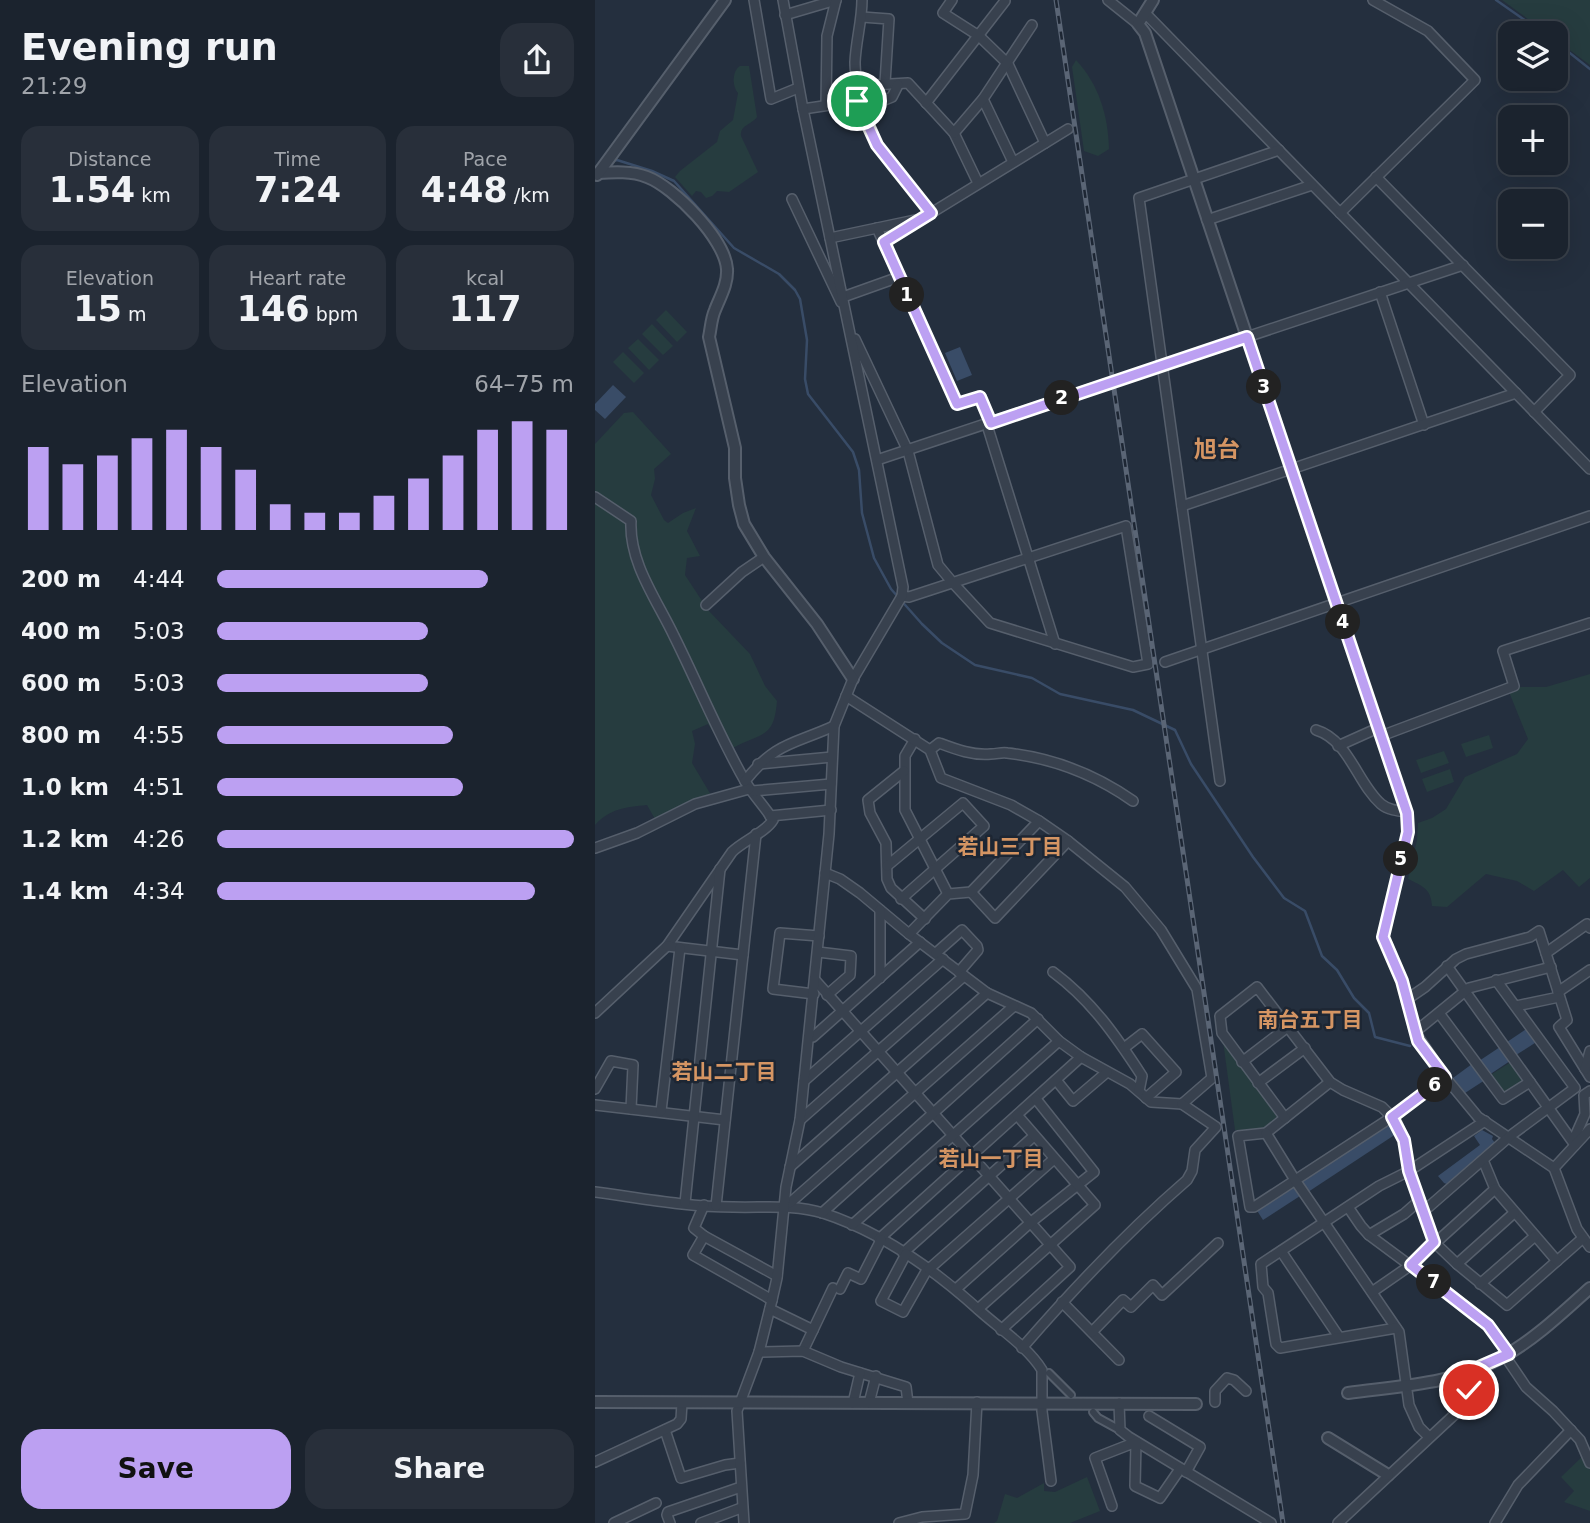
<!DOCTYPE html>
<html lang="en">
<head>
<meta charset="utf-8">
<style>
  :root { --surface:#1b232e; --page:#282f3a; --text:#f1f3f6; --muted:#a0a4aa; --line:#39404a; --accent:#bca0f2 }
  body { margin:0; font-family:"DejaVu Sans","Noto Sans JP",sans-serif; background:var(--page); color:var(--text); height:100vh; display:flex; flex-direction:column; font-size:26px; white-space:nowrap }
  * { box-sizing:border-box; margin:0 }
  p { font-size:23px; color:var(--muted) }
  .icon { flex:none; width:38px; height:38px; fill:none; stroke:currentColor; stroke-width:2; stroke-linecap:round; stroke-linejoin:round }
  .map { position:relative; flex:1; overflow:hidden }
  .details { display:flex; flex-direction:column; background:var(--surface); width:595px }
  .details>* { flex:none }
  .controls { position:absolute; left:903px; top:21px; display:grid; gap:14px }
  .controls a { display:grid; place-items:center; width:70px; height:70px; border-radius:14px; background:var(--surface); box-shadow:0 7px 28px #0002,0 0 0 2px var(--line); font-size:35px }
  .pin { position:absolute; display:grid; place-items:center; width:60px; height:60px; color:#fff; margin:-30px; border:4px solid #fff; border-radius:50%; box-shadow:0 2px 7px #0007 }
  .km { position:absolute; width:35px; height:35px; margin:-18px; border-radius:50%; background:#222; color:#fff; font-size:19px; line-height:35px; text-align:center }
  .round { display:grid; place-items:center; flex:none; width:74px; height:74px; border-radius:21px; background:var(--page) }
  .summary { display:flex; align-items:center; justify-content:space-between; height:119px; padding:0 21px }
  h1 { font-size:38px; font-weight:700; line-height:52px }
  .metrics { display:grid; grid-template-columns:repeat(3,1fr); gap:10px; height:119px; padding:7px 21px }
  .metrics div { display:grid; align-content:center; border-radius:18px; background:var(--page); text-align:center }
  .metrics b { font-size:35px; font-weight:700 }
  .metrics small { font-size:19px; font-weight:400 }
  .metrics p { font-size:19px }
  .chart { height:196px; padding:14px 21px }
  .chart p { display:flex; justify-content:space-between }
  .chart svg { width:100%; height:126px; margin-top:7px; stroke:var(--accent); stroke-width:6 }
  .cta { display:flex; gap:14px; margin-top:auto; padding:14px 21px }
  .cta a { flex:1; height:80px; border-radius:21px; background:var(--accent); color:#111; font-size:28px; font-weight:700; line-height:80px; text-align:center }
  .cta a+a { background:var(--page); color:var(--text) }
  ul { padding:0 21px; list-style:none; font-size:23px }
  li { display:grid; grid-template-columns:112px 84px 1fr; align-items:center; height:52px }
  li i { height:18px; border-radius:9px; background:var(--accent) }
  main { display:flex; flex:1; min-height:0 }
  .map>svg:first-child { display:block }
  .green { fill:#263c3f }
  .water { fill:#394c67 }
  .lines { fill:none; stroke-linecap:round; stroke-linejoin:round }
  .stream { stroke:#394c67; stroke-width:2.5 }
  .pedestrian-casing { stroke:#565f6c; stroke-width:10 }
  .minor-casing { stroke:#565f6c; stroke-width:12 }
  .tertiary-casing { stroke:#565f6c; stroke-width:14 }
  .pedestrian { stroke:#38414e; stroke-width:6 }
  .minor { stroke:#38414e; stroke-width:9 }
  .tertiary { stroke:#38414e; stroke-width:10 }
  .rail-casing { stroke:#5a6575; stroke-width:5 }
  .rail { stroke:#1d2633; stroke-width:2.5; stroke-dasharray:8; stroke-linecap:butt }
  .route-casing { stroke:#fff; stroke-width:14 }
  .route { stroke:#bca0f2; stroke-width:9 }
  .labels { text-anchor:middle; stroke-width:5; stroke-linejoin:round; paint-order:stroke }
  .neighbourhood-label { font-size:21px; font-weight:bold; fill:#d59563; stroke:#1d2633 }
  .quarter-label { font-size:23px; font-weight:bold; fill:#d59563; stroke:#1d2633 }
</style>
</head>
<body>
<main>
<section class="details">
<div class="summary"><div><h1>Evening run</h1><p>21:29</p></div><a class="round"><svg class="icon" aria-label="share" viewBox="0 0 24 24"><path d="M12 15V3M7 8l5-5 5 5M5 13v7h14v-7"/></svg></a></div>
<div class="metrics">
<div><p>Distance</p><b>1.54<small> km</small></b></div>
<div><p>Time</p><b>7:24</b></div>
<div><p>Pace</p><b>4:48<small> /km</small></b></div>
</div>
<div class="metrics">
<div><p>Elevation</p><b>15<small> m</small></b></div>
<div><p>Heart rate</p><b>146<small> bpm</small></b></div>
<div><p>kcal</p><b>117</b></div>
</div>
<div class="chart"><p><span>Elevation</span>64–75 m</p>
<svg viewBox="0 0 160 44" preserveAspectRatio="none"><path d="M5 44V15M15 44V21M25 44V18M35 44V12M45 44V9M55 44V15M65 44V23M75 44V35M85 44V38M95 44V38M105 44V32M115 44V26M125 44V18M135 44V9M145 44V6M155 44V9"/></svg>
</div>
<ul>
<li><b>200 m</b>4:44<i style="width:76%"></i></li>
<li><b>400 m</b>5:03<i style="width:59%"></i></li>
<li><b>600 m</b>5:03<i style="width:59%"></i></li>
<li><b>800 m</b>4:55<i style="width:66%"></i></li>
<li><b>1.0 km</b>4:51<i style="width:69%"></i></li>
<li><b>1.2 km</b>4:26<i style="width:100%"></i></li>
<li><b>1.4 km</b>4:34<i style="width:89%"></i></li>
</ul>
<div class="cta"><a>Save</a><a>Share</a></div>
</section>
<div class="map">
<svg width="995" height="1523" viewBox="0 0 995 1523">
  <rect width="100%" height="100%" fill="#242f3e"/>
  <!-- green -->
  <g class="green">
    <polygon points="907,0 995,0 995,65 961,40 961,33 952,33"/>
    <path d="M 481,60 C 504,85 513,115 514,149 L 503,156 L 489,151 L 477,67 Z"/>
    <path d="M 145,66 L 154,66 L 162,117 C 156,125 145,125 146,136 L 163,172 L 134,192 L 122,191 L 117,196 L 111,198 L 106,192 L 101,191 L 97,196 L 80,177 L 85,171 L 122,142 L 125,131 L 138,120 L 143,93 C 137,86 137,71 145,66 Z"/>
    <polygon points="71,310 92,332 82,342 61,320"/>
    <polygon points="57,324 78,346 68,355 47,334"/>
    <polygon points="43,339 64,360 54,370 33,348"/>
    <polygon points="28,352 49,373 39,383 18,362"/>
    <path d="M 38,412 L 76,454 L 59,469 L 60,479 L 56,495 L 69,520 L 73,523 L 88,513 L 101,508 L 92,531 L 105,556 L 92,558 L 90,575 L 113,610 L 155,654 L 170,686 L 182,701 C 179,739 167,732 138,748 L 123,740 L 113,724 L 97,731 L 100,744 L 97,763 L 116,795 L 60,819 L 52,805 C 31,807 14,809 0,825 L 0,444 L 29,413 Z"/>
    <path d="M 995,674 L 995,878 L 984,887 L 968,870 L 939,891 L 922,881 L 891,874 L 852,907 L 837,906 C 836,889 828,886 813,879 L 822,840 L 823,823 L 837,818 L 851,809 L 870,777 L 922,754 L 933,739 L 914,692 L 925,687 L 951,687 Z"/>
    <polygon points="894,735 898,748 871,757 866,744"/>
    <polygon points="849,751 854,763 826,773 821,760"/>
    <polygon points="855,769 859,782 832,792 827,779"/>
    <polygon points="628,1041 684,1118 668,1130 640,1130"/>
    <polygon points="916,1062 930,1081 909,1097 894,1076"/>
    <polygon points="988,1456 995,1468 995,1511 969,1502 979,1491 966,1477"/>
    <polygon points="492,1477 505,1511 475,1523 399,1523 402,1521 410,1494 422,1498 449,1483 449,1491 460,1492"/>
  </g>
  <!-- water -->
  <g class="water">
    <polygon points="365,347 377,375 362,381 350,353"/>
    <polygon points="18,385 31,397 10,419 0,410 0,404"/>
    <polygon points="933,1028 943,1041 921,1055 912,1042"/>
    <polygon points="905,1047 915,1061 894,1075 884,1061"/>
    <polygon points="877,1064 890,1080 870,1093 858,1078"/>
    <polygon points="795,1124 798,1125 801,1134 713,1192 707,1184 708,1181"/>
    <polygon points="887,1130 898,1136 897,1139 900,1143 854,1185 849,1183 843,1176 885,1145 879,1136"/>
    <polygon points="698,1186 705,1196 668,1220 661,1209"/>
  </g>
  <g class="lines">
    <!-- stream -->
    <g class="stream">
      <polyline points="901,0 948,33"/>
      <polyline points="961,42 995,69"/>
      <polyline points="17,161 22,160 57,171 79,181 139,248 184,274 200,290 205,299 212,340 210,379 213,394 258,452 264,470 267,513 279,558 296,589 327,624 347,643 380,665 437,678 465,694 538,710 580,730 596,764 658,857 689,898 710,911 727,956 742,970 759,998 774,1013 780,1037 815,1046"/>
    </g>
    <!-- pedestrian casing -->
    <g class="pedestrian-casing">
      <g id="pedestrian">
        <polyline points="454,1373 476,1395"/>
        <polyline points="498,1412 503,1418 525,1430"/>
      </g>
    </g>
    <!-- minor casing -->
    <g class="minor-casing">
      <g id="minor">
        <polyline points="159,0 176,99 203,88"/>
        <polyline points="357,0 348,13 384,36 413,64 450,143"/>
        <polyline points="513,0 543,24"/>
        <polyline points="550,13 995,469"/>
        <polyline points="190,15 241,0"/>
        <polyline points="267,17 294,19 290,83"/>
        <polyline points="261,86 313,83 359,133 383,183"/>
        <polyline points="388,99 418,162"/>
        <polyline points="262,101 282,145 336,213"/>
        <polyline points="331,103 410,1"/>
        <polyline points="231,105 232,36 241,0"/>
        <path d="M 208,109 L 262,101 C 263,88 260,75 260,62 C 261,40 267,21 267,0"/>
        <polyline points="265,110 297,97 303,85"/>
        <polyline points="359,133 388,99 437,25"/>
        <polyline points="781,177 975,375 939,412"/>
        <polyline points="197,199 246,302"/>
        <polyline points="745,213 880,80 833,31 778,0"/>
        <polyline points="612,220 717,185"/>
        <polyline points="282,228 362,404 385,397 396,423"/>
        <polyline points="235,238 320,220"/>
        <polyline points="289,242 473,129"/>
        <polyline points="785,292 829,425"/>
        <polyline points="248,297 304,277"/>
        <polyline points="652,337 812,812 813,832 788,937 807,981 820,1032 850,1077 883,1117 959,1168 982,1229 995,1247"/>
        <polyline points="260,339 313,451 343,565 358,583 395,623 538,667 553,664 531,526 314,597 307,596"/>
        <polyline points="392,425 460,644"/>
        <polyline points="282,460 868,265"/>
        <path d="M 0,497 L 36,521 C 34,563 62,600 79,636 C 103,684 123,734 150,781 C 158,795 170,807 178,820 C 171,832 148,841 137,852 L 72,946 L 0,1013"/>
        <polyline points="587,506 921,393"/>
        <polyline points="111,605 147,572 169,557"/>
        <polyline points="570,662 995,516"/>
        <path d="M 721,730 C 754,740 762,783 786,804 C 793,810 803,811 812,812"/>
        <polyline points="786,736 919,686 908,651 995,623"/>
        <polyline points="320,739 310,756 310,810 353,894"/>
        <polyline points="743,746 783,728"/>
        <path d="M 335,750 L 344,743 C 360,749 378,756 396,754 C 402,754 407,752 412,753 C 457,758 501,775 538,801"/>
        <polyline points="163,764 237,757"/>
        <polyline points="309,771 273,800 275,813 291,843 292,879 296,888 330,919"/>
        <path d="M 150,781 C 181,742 197,745 239,726"/>
        <polyline points="625,781 544,198 684,150"/>
        <polyline points="157,791 236,784"/>
        <polyline points="175,816 236,810"/>
        <polyline points="0,848 42,833 100,804 154,789"/>
        <polyline points="292,866 368,803 389,826 306,899"/>
        <polyline points="230,873 245,879 265,893 314,934 392,993 436,1013 464,1041 486,1057 535,1084 556,1102 587,1104 617,1078 602,989 566,930 530,887 473,841 444,821 416,805 346,778 335,750 251,696"/>
        <polyline points="376,892 400,918 473,841"/>
        <polyline points="285,910 285,978"/>
        <polyline points="314,934 353,894 376,892 444,821"/>
        <polyline points="72,946 148,955"/>
        <polyline points="223,952 256,956 255,975 232,995"/>
        <polyline points="341,953 367,930 382,946 383,950 364,972"/>
        <polyline points="951,953 992,924 995,928"/>
        <polyline points="852,966 980,1145"/>
        <path d="M 458,972 C 497,1001 521,1036 547,1076 L 544,1091"/>
        <polyline points="220,980 475,1267 406,1330"/>
        <polyline points="963,992 995,970"/>
        <polyline points="219,994 178,989 185,933 224,936"/>
        <polyline points="811,1000 830,987 861,959 871,954 935,937 944,931 972,1020 964,1027 995,1077"/>
        <polyline points="921,1006 964,997"/>
        <polyline points="844,1013 908,1099 935,1082"/>
        <polyline points="820,1032 874,988 956,967"/>
        <polyline points="214,1037 218,1037 325,942"/>
        <polyline points="529,1048 547,1034 581,1072 551,1098"/>
        <polyline points="647,1062 694,1026"/>
        <polyline points="990,1069 995,1051"/>
        <polyline points="461,1080 478,1101 512,1072"/>
        <polyline points="209,1081 348,959"/>
        <polyline points="735,1082 671,1133 643,1136 655,1207 659,1207 797,1117 850,1077"/>
        <polyline points="663,1083 710,1048"/>
        <polyline points="0,1089 16,1061 38,1065 36,1109"/>
        <polyline points="0,1105 130,1120"/>
        <polyline points="66,1111 85,948"/>
        <polyline points="690,1118 627,1033 625,1016 662,987 735,1082 748,1090 787,1107 801,1121 809,1140 814,1171 839,1242 862,1264 912,1305 988,1238"/>
        <polyline points="205,1120 369,976"/>
        <polyline points="671,1133 700,1180 804,1332 814,1405 824,1427 834,1437"/>
        <polyline points="978,1141 990,1114 989,1095 995,1091"/>
        <polyline points="888,1160 900,1189 962,1261"/>
        <polyline points="195,1167 392,993"/>
        <polyline points="959,1168 995,1129"/>
        <path d="M 0,1192 C 45,1198 92,1207 138,1207 C 168,1208 198,1204 228,1213 C 286,1232 341,1271 385,1311 C 405,1329 433,1347 447,1370 L 447,1411 L 456,1481"/>
        <polyline points="90,1203 125,869"/>
        <polyline points="109,1205 99,1228 109,1236"/>
        <polyline points="121,1206 161,834"/>
        <polyline points="188,1206 196,1202 419,1006"/>
        <polyline points="753,1207 766,1226 774,1235 886,1318 898,1331 914,1354"/>
        <polyline points="829,1211 915,1136 980,1088 901,980"/>
        <polyline points="227,1213 443,1019"/>
        <polyline points="257,1225 464,1041"/>
        <polyline points="774,1235 809,1214 825,1200"/>
        <polyline points="284,1239 486,1057"/>
        <polyline points="686,1251 744,1337"/>
        <polyline points="308,1253 439,1136"/>
        <polyline points="311,1254 286,1301 308,1312 333,1268"/>
        <polyline points="862,1264 919,1213"/>
        <polyline points="334,1269 459,1159"/>
        <polyline points="885,1284 940,1236"/>
        <polyline points="245,1289 253,1273 266,1279 286,1240"/>
        <polyline points="361,1289 435,1223 499,1172 441,1099"/>
        <polyline points="777,1292 816,1265 900,1189"/>
        <polyline points="177,1300 98,1255 109,1236 182,1276"/>
        <polyline points="467,1302 524,1360"/>
        <polyline points="175,1309 218,1330"/>
        <polyline points="383,1309 500,1205 422,1115"/>
        <polyline points="801,1328 685,1348 681,1344 673,1293 668,1287 666,1264 784,1186 814,1171 890,1121"/>
        <polyline points="497,1332 528,1300 536,1307 558,1285 567,1295 623,1243"/>
        <path d="M 427,1348 C 479,1288 533,1231 592,1180 L 597,1171 L 600,1150 L 621,1127 L 587,1104"/>
        <polyline points="208,1351 238,1288"/>
        <polyline points="164,1352 208,1351 246,1367 311,1387 313,1403"/>
        <polyline points="910,1356 931,1387 958,1411 985,1440 995,1463"/>
        <polyline points="620,1402 620,1391 632,1378 639,1380 651,1391"/>
        <polyline points="258,1403 265,1373"/>
        <polyline points="274,1403 281,1376"/>
        <polyline points="524,1403 525,1430 534,1437 676,1523"/>
        <polyline points="554,1416 605,1447 591,1472"/>
        <polyline points="70,1430 86,1478 130,1465 145,1463"/>
        <polyline points="0,1462 82,1424 86,1419 87,1403"/>
        <polyline points="517,1506 500,1458 541,1442 540,1486 565,1498 585,1469"/>
        <polyline points="19,1523 61,1503"/>
        <polyline points="75,1523 72,1515 73,1512 146,1487"/>
        <polyline points="106,1523 146,1508"/>
        <polyline points="149,1523 142,1411 164,1352 177,1300 182,1278 191,1187 205,1120 234,834 239,726 258,679 307,596 308,587 208,109 188,0"/>
        <polyline points="304,1523 327,1517 370,1514 378,1475 382,1402"/>
        <polyline points="743,1523 873,1402 875,1395 868,1374"/>
        <polyline points="900,1523 923,1485 976,1430"/>
      </g>
    </g>
    <!-- tertiary casing -->
    <g class="tertiary-casing">
      <g id="tertiary">
        <polyline points="558,0 543,24 550,33 652,337"/>
        <path d="M 3,173 C 19,172 37,171 52,177 C 79,187 130,239 132,269 C 133,284 125,297 120,310 C 116,319 116,328 114,337 L 140,448 L 140,478 L 144,505 L 149,524 L 169,557 L 222,624 L 258,679"/>
        <polyline points="2,175 130,0"/>
        <path d="M 753,1393 C 804,1386 860,1384 906,1358 C 939,1340 967,1313 995,1288"/>
        <polyline points="0,1402 601,1404"/>
        <polyline points="733,1438 793,1475"/>
      </g>
    </g>
    <!-- pedestrian -->
    <use href="#pedestrian" class="pedestrian"/>
    <!-- minor -->
    <use href="#minor" class="minor"/>
    <!-- tertiary -->
    <use href="#tertiary" class="tertiary"/>
    <!-- rail casing -->
    <g class="rail-casing">
      <polyline id="rail" points="461,0 688,1523"/>
    </g>
    <!-- rail -->
    <use href="#rail" class="rail"/>
  </g>
  <g class="lines">
    <!-- route casing -->
    <g class="route-casing">
      <polyline id="route" points="262,101 282,145 336,213 289,242 362,404 385,397 396,423 652,337 812,813 813,832 788,937 807,981 823,1041 850,1077 797,1117 809,1140 814,1171 839,1242 816,1265 893,1325 914,1354 868,1374 874,1390"/>
    </g>
    <!-- route -->
    <use href="#route" class="route"/>
  </g>
  <g class="labels">
    <!-- neighbourhood labels -->
    <g class="neighbourhood-label">
      <text x="415" y="854">若山三丁目</text>
      <text x="715" y="1027">南台五丁目</text>
      <text x="129" y="1079">若山二丁目</text>
      <text x="396" y="1166">若山一丁目</text>
    </g>
    <!-- quarter labels -->
    <g class="quarter-label">
      <text x="622" y="457">旭台</text>
    </g>
  </g>
</svg>
<div class="controls">
<a><svg class="icon" aria-label="layers" viewBox="0 0 24 24"><path d="M12 4l9 5-9 5-9-5zM3 14l9 5 9-5"/></svg></a>
<a>+</a>
<a>−</a>
</div>
<div class="pin" style="left:262px;top:101px;background:#1e9e55"><svg class="icon" aria-label="arrive" viewBox="0 0 24 24"><path d="M6 21V4h12l-3 4 3 4H6"/></svg></div>
<div class="pin" style="left:874px;top:1390px;background:#d93025"><svg class="icon" aria-label="check" viewBox="0 0 24 24"><path d="M5 12l5 5 9-10"/></svg></div>
<b class="km" style="left:312px;top:295px">1</b>
<b class="km" style="left:467px;top:398px">2</b>
<b class="km" style="left:669px;top:387px">3</b>
<b class="km" style="left:748px;top:622px">4</b>
<b class="km" style="left:806px;top:859px">5</b>
<b class="km" style="left:840px;top:1085px">6</b>
<b class="km" style="left:839px;top:1282px">7</b>
</div>
</main>
</body>
</html>
